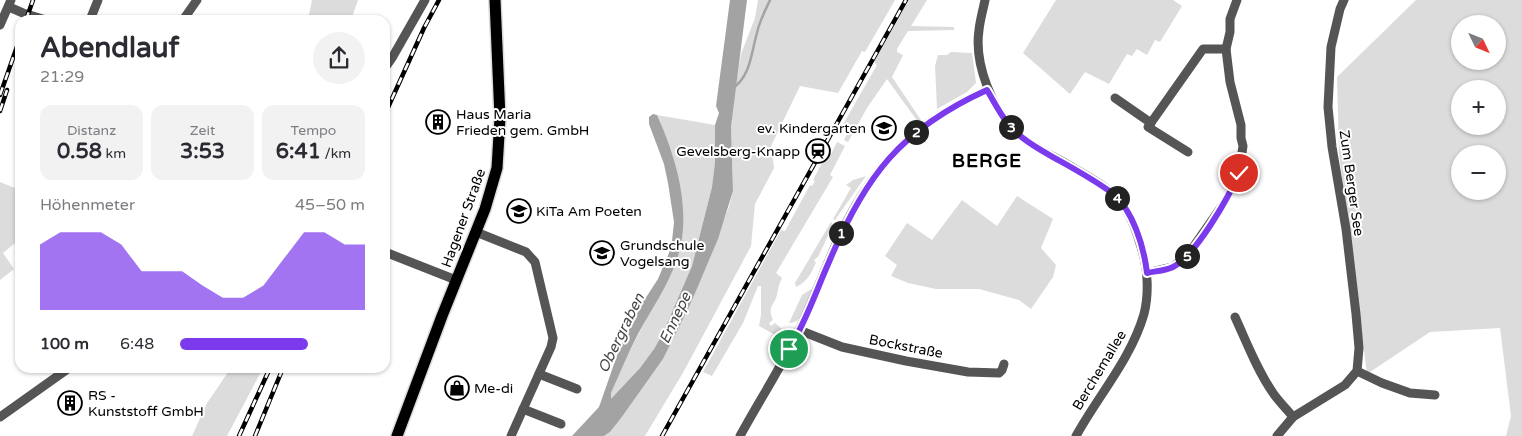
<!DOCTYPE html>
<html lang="de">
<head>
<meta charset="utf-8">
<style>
  :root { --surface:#fff; --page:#f2f2f3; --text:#2b2b33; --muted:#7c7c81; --accent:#7c3aed }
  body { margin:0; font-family:"Varela Round",sans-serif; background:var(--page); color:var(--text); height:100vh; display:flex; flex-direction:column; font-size:19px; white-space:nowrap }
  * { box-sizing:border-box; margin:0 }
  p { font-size:16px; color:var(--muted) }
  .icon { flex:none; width:28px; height:28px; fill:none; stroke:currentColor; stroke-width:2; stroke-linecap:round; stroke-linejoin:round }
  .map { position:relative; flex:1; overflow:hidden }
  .details { position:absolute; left:15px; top:15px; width:375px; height:358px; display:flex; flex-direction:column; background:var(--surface); border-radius:15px; box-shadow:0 1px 4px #0004 }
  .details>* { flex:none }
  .needle { width:32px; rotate:133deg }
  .tools { position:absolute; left:1451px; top:15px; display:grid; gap:10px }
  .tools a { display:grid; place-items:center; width:55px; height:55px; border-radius:50%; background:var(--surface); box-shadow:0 1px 4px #0004; font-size:25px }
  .pin { position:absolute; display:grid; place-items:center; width:42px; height:42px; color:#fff; margin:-21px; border:2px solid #fff; border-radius:50%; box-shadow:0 1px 5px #0007 }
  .km { position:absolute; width:25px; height:25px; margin:-12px; border-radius:50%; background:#222; color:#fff; font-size:14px; line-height:25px; text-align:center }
  .round { display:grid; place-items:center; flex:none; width:52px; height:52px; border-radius:26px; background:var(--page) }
  .headline { display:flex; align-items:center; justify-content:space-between; height:85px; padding:0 25px }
  h1 { font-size:28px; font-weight:700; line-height:38px }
  .stats { display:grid; grid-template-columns:repeat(3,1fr); gap:8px; height:85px; padding:5px 25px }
  .stats div { display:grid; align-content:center; border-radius:12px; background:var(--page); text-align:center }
  .stats b { font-size:21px; font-weight:700 }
  .stats small { font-size:14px; font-weight:400 }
  .stats p { font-size:14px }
  .chart { height:140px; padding:10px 25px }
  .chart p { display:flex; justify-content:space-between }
  .chart svg { width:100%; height:90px; margin-top:5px; fill:var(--accent); opacity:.7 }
  ul { padding:0 25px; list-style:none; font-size:16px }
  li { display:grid; grid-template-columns:80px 60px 1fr; align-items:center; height:38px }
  li i { height:12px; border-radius:6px; background:var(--accent) }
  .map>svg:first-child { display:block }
  .green { fill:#dcdcdc; fill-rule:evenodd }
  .water { fill:#a3a3a3 }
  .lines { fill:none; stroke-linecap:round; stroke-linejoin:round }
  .stream { stroke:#a3a3a3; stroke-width:2.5 }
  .major-casing { stroke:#dbdbdb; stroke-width:14 }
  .minor { stroke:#555; stroke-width:9 }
  .major { stroke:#000; stroke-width:11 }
  .rail-casing { stroke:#000; stroke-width:4.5 }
  .rail { stroke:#fff; stroke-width:2.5; stroke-dasharray:8; stroke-linecap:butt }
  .route-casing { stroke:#fff; stroke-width:10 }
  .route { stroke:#7c3aed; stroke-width:6 }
  .labels { text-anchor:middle; stroke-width:4; stroke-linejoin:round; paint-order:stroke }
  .poi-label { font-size:14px; fill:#000; stroke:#fff; text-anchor:start }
  .street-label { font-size:14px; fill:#000; stroke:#fff }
  .water-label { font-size:15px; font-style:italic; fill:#444; stroke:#fff }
  .district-label { font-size:19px; font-weight:bold; letter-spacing:1px; fill:#000; stroke:#fff }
</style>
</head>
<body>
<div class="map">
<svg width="1522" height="436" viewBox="0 0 1522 436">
  <rect width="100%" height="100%" fill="#fff"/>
  <!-- green -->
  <g class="green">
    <polygon points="312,0 358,0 351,20 308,20"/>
    <polygon points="758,0 895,0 865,52 862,51 838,93 800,86 771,146 774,168 755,204 751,246 684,371 645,436 604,436 610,432 663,359 690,305 729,207 733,191 731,127 735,88 741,54 755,18"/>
    <polygon points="909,0 927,0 911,26 954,27 954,30 908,31 897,49 897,52 903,55 892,77 921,120 918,122 887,79 867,108 848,142 844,140 848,132 841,128 877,65 874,62"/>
    <polygon points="1056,0 1173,0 1182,6 1160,42 1155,40 1147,55 1137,49 1132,56 1127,54 1109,84 1085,72 1070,94 1023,53"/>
    <path d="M 1416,0 L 1522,0 L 1522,436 L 1506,436 L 1511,416 L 1500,328 L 1430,332 L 1367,374 L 1339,155 L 1337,77 ZM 1460,24 L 1498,24 L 1498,61 L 1460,61 ZM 1460,89 L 1498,89 L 1498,126 L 1460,126 ZM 1460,154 L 1498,154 L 1498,191 L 1460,191 Z"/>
    <polygon points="951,52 972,53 976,83 967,92 937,109 935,66 938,55 947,55"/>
    <path d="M 657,115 L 715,125 L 715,162 L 712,187 L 692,266 L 662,335 L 654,349 L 640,368 L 611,400 L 611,393 C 619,374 627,355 637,337 C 656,300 678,268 683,226 L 660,121 Z"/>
    <path d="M 837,142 L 845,146 L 830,175 L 833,177 L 776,273 L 782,278 C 779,284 778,289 777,295 C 774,306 767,306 773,320 L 769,323 L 771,326 L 775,323 L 782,329 L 779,337 L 759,326 L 761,315 L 761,286 L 758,286 L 743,323 L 712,376 L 703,372 L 781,230 L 785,231 L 810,185 L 812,186 L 815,181 L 813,180 L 824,159 L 831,154 Z"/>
    <polygon points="866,176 835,220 833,219 851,188 846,185 853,180"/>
    <polygon points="0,182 20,190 20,239 3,253 14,269 0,280"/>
    <polygon points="1017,196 1053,219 1041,248 1056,265 1053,277 1031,309 1019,300 979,289 936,289 908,283 891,276 897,265 885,256 907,223 932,240 962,200 997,226"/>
    <path d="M 831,222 L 833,225 L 818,257 L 816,258 L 814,261 L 816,262 C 811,274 808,281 796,287 L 795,283 Z"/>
    <path d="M 813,288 C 808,299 804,324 789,323 L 802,295 Z"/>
    <polygon points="231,368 263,368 227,436 192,436 207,403"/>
  </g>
  <!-- water -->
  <path class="water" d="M 730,0 L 747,0 L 731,127 L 733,191 L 718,239 L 690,305 L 663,359 L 621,418 L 610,432 L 604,436 L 572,436 L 599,407 L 620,347 L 643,302 L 658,279 L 669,253 L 672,241 L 674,222 L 668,183 L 664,164 L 649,124 L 649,117 L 653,114 L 657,115 C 676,157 693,213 677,259 C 668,286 651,310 638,334 C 628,353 620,373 611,393 L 611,399 L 640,368 L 654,349 L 662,335 L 692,266 L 712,187 L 715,162 L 715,125 L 719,113 L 716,106 Z"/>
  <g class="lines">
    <!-- stream -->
    <path class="stream" d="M 732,89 C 751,76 751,53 757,33 C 759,22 765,11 770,0"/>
    <!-- major casing -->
    <g class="major-casing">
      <polyline id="major" points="397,436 442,316 485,209 497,168 500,118 495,0"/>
    </g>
    <!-- minor -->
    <g class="minor">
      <path d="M 985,0 C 983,10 980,20 979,30 C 974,64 992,109 1017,133 C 1030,146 1049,154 1065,163 C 1082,173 1109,187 1121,202 C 1132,217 1137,233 1142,250 C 1148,270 1149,294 1144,314 C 1131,359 1098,396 1076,436"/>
      <polyline points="9,7 23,13 46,20"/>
      <polyline points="90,20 98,0"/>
      <polyline points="183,20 197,0"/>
      <polyline points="0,25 11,0"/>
      <polyline points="385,68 392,58 425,0"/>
      <polyline points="1115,98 1151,123"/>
      <polyline points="1188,152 1148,127 1203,49 1226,49"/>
      <polyline points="476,232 526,252 535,262 553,338 551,347 511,436"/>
      <polyline points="385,252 456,280"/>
      <polyline points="1147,273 1173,267 1189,253 1226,200 1239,173 1243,146 1241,138 1241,125 1230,82 1226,49 1230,32 1230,19 1237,0"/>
      <path d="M 1235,317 C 1247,343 1257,370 1273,393 C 1279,402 1287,409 1293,417"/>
      <polyline points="799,330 842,347 906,361 968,372 999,373 1002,370 1004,364"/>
      <polyline points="1357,371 1382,383 1410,393 1435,395"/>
      <polyline points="539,374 577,389"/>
      <polyline points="523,409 561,424"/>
      <polyline points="0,417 69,368"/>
      <path d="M 740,436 C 759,401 782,366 799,330 C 815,297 827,262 843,229 C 877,160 918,121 987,90"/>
      <polyline points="1277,436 1293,417 1345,385 1357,371 1359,348 1356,314 1346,229 1332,147 1328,107 1331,47 1340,9 1344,0"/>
    </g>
    <!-- major -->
    <use href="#major" class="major"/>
    <!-- rail casing -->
    <g class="rail-casing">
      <g id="rail">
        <polyline points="26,20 33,0"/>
        <polyline points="0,95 20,38"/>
        <polyline points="0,111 7,90"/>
        <polyline points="385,114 424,28 439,0"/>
        <polyline points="239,436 270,368"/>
        <polyline points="255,436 283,368"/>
        <polyline points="662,436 906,0"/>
      </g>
    </g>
    <!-- rail -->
    <use href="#rail" class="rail"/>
  </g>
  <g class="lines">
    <!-- route casing -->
    <g class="route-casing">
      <path id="route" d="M 789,349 C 806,322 816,291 829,262 C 865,176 901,129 987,90 C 996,105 1004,122 1018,134 C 1030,145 1046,153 1060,161 C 1078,171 1096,181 1112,193 C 1133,210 1144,247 1147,273 C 1155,271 1165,271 1173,267 C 1196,255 1229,197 1239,173"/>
    </g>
    <!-- route -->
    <use href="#route" class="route"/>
  </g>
  <!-- icons -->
  <defs>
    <g id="building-ring" transform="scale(1.25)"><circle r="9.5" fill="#fff" stroke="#000" stroke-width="1.5"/><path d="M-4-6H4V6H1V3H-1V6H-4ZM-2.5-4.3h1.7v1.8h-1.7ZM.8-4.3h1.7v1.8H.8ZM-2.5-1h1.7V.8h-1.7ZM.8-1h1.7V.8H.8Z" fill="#000"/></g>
    <g id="school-ring" transform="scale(1.25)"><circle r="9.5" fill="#fff" stroke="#000" stroke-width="1.5"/><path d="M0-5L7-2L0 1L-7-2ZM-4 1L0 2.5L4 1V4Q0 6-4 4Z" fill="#000"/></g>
    <g id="station-ring" transform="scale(1.25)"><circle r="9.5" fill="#fff" stroke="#000" stroke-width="1.5"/><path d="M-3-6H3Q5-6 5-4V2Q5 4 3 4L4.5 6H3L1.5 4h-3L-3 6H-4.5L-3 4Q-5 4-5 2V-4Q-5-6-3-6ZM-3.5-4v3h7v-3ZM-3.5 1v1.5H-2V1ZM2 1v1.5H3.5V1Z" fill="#000"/></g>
    <g id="shop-ring" transform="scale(1.25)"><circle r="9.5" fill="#fff" stroke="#000" stroke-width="1.5"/><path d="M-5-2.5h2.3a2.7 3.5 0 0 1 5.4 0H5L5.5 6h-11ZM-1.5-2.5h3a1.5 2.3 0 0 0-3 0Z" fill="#000"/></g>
  </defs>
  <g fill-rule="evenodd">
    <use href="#building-ring" x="438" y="122"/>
    <use href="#school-ring" x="884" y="128"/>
    <use href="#station-ring" x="818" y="151"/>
    <use href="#school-ring" x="519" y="211"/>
    <use href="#school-ring" x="602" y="253"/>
    <use href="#shop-ring" x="457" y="388"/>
    <use href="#building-ring" x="70" y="403"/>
  </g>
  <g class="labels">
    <!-- poi labels -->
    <g class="poi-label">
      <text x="456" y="119">Haus Maria<tspan x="456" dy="16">Frieden gem. GmbH</tspan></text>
      <text x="866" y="133" text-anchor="end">ev. Kindergarten</text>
      <text x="800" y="156" text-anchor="end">Gevelsberg-Knapp</text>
      <text x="536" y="216">KiTa Am Poeten</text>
      <text x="620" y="250">Grundschule<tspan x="620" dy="16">Vogelsang</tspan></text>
      <text x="474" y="393">Me-di</text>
      <text x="88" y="400">RS -<tspan x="88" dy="16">Kunststoff GmbH</tspan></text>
    </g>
    <!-- street labels -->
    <g class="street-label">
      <text transform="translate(1352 183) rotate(82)" y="5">Zum Berger See</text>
      <text transform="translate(463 218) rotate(-70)" y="5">Hagener Straße</text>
      <text transform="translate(906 346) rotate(11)" y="5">Bockstraße</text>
      <text transform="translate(1099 370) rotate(-59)" y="5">Berchemallee</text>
    </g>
    <!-- water labels -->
    <g class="water-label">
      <text transform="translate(675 318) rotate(-65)" y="5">Ennepe</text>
      <text transform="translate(621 333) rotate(-64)" y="5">Obergraben</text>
    </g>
    <!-- district labels -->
    <g class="district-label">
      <text x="987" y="167">BERGE</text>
    </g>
  </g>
</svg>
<div class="tools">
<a><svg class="needle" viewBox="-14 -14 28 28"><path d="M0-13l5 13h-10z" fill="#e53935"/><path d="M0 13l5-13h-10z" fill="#7c7c81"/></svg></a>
<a>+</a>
<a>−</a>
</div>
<div class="pin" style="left:789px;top:349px;background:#1e9e55"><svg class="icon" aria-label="arrive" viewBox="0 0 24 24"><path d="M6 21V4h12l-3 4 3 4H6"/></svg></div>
<div class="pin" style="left:1239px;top:173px;background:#d93025"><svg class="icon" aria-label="check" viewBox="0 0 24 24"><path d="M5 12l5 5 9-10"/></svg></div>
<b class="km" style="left:841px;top:233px">1</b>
<b class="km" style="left:916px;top:132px">2</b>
<b class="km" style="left:1011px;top:127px">3</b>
<b class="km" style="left:1117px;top:198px">4</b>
<b class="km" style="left:1187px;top:256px">5</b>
<section class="details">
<div class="headline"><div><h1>Abendlauf</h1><p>21:29</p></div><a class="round"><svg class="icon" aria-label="share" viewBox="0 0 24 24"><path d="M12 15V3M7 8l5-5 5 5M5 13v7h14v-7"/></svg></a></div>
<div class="stats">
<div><p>Distanz</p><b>0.58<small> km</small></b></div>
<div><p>Zeit</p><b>3:53</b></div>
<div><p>Tempo</p><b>6:41<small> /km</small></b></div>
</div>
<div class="chart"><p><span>Höhenmeter</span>45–50 m</p>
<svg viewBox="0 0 160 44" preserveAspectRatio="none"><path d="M0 44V12L10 6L20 6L30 6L40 12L50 25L60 25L70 25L80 32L90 38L100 38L110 32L120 19L130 6L140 6L150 12L160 12V44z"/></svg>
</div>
<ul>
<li><b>100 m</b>6:48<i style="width:69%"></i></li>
</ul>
</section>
</div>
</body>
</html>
